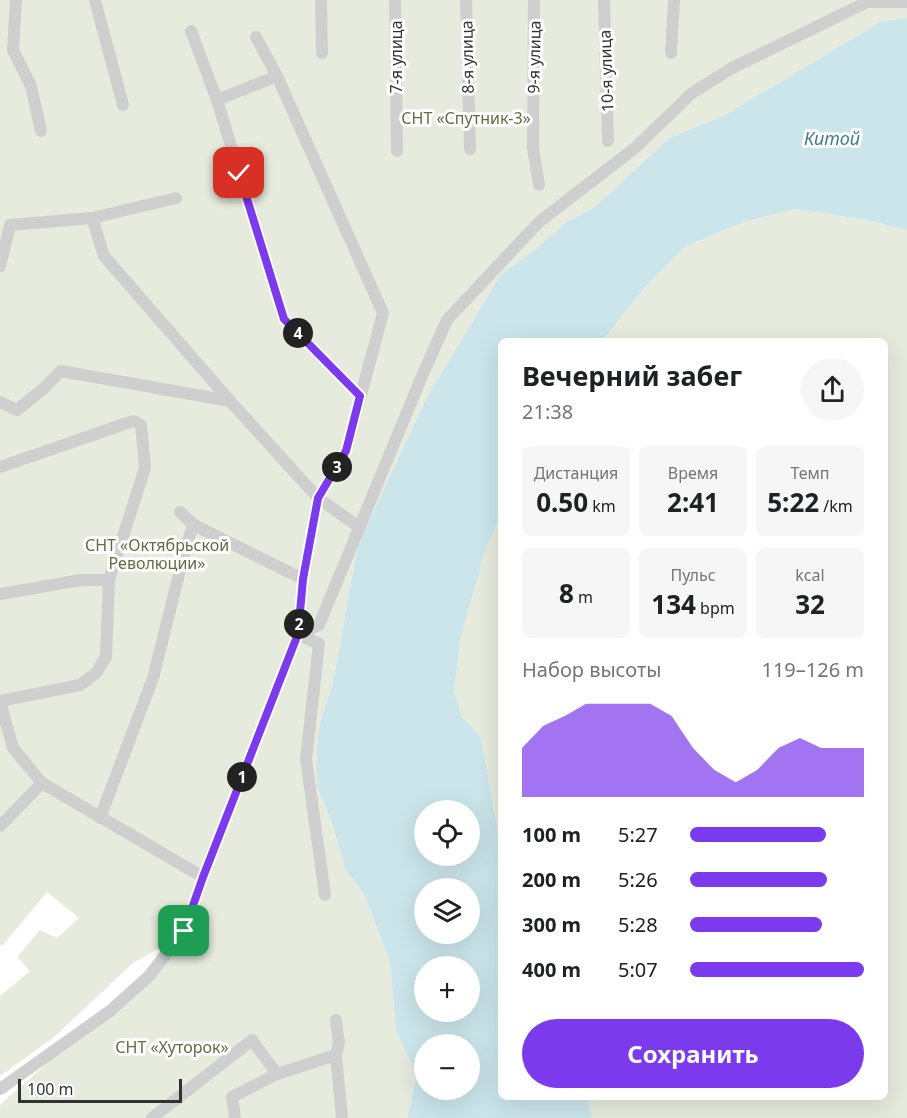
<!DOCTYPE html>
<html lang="ru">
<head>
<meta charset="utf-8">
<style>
  :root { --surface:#fff; --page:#f6f6f6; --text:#202124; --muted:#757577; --accent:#7c3aed }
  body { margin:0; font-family:"Noto Sans",sans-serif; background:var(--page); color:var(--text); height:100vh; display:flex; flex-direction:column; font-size:22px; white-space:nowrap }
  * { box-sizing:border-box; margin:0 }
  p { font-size:20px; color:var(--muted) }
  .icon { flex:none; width:33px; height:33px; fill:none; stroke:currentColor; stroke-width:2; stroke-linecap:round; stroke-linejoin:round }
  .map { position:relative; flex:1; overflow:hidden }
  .details { position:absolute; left:498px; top:338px; width:390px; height:762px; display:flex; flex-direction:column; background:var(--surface); border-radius:9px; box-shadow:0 6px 24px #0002 }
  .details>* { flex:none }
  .controls { position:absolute; left:414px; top:800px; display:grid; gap:12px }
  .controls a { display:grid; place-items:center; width:66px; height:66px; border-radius:50%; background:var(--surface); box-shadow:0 6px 24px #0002; font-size:30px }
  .scale { position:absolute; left:18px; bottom:15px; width:164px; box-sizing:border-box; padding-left:6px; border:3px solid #323232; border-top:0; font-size:16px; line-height:21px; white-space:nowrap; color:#323232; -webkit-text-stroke:4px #fff; paint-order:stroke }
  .pin { position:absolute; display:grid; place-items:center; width:51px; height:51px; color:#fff; margin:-26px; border-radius:12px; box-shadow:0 3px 9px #0006 }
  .km { position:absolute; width:30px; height:30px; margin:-15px; border-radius:50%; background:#222; color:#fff; font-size:16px; line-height:30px; text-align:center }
  .round { display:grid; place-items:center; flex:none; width:63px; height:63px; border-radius:32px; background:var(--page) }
  .overview { display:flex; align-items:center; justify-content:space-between; height:102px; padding:0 24px }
  h1 { font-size:27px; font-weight:700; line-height:45px }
  .figures { display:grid; grid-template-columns:repeat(3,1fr); gap:9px; height:102px; padding:6px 24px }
  .figures div { display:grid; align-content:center; border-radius:9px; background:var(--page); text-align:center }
  .figures b { font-size:26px; font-weight:700 }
  .figures small { font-size:16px; font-weight:400 }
  .figures p { font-size:16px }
  .chart { height:168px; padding:12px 24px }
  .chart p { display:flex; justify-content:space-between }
  .chart svg { width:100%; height:108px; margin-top:6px; fill:var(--accent); opacity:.7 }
  .action { display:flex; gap:12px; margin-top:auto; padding:12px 24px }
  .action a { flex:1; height:69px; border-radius:36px; background:var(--accent); color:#fff; font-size:24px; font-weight:700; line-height:69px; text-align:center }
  ul { padding:0 24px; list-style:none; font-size:20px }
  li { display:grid; grid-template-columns:96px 72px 1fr; align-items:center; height:45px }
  li i { height:15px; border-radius:8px; background:var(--accent) }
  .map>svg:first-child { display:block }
  .green { fill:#e7ebde }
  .water { fill:#cbe5eb; fill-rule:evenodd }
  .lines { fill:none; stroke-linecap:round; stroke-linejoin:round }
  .minor { stroke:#cfcfcf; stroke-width:12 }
  .route-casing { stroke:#fff; stroke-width:12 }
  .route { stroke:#7c3aed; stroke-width:8 }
  .labels { text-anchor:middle; stroke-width:6; stroke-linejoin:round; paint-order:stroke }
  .street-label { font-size:16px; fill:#323232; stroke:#fff }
  .park-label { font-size:16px; fill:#5e6e3f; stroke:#fff }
  .water-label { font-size:18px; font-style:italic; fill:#3e7e8d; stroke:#fff }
</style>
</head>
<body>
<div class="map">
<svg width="907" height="1118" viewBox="0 0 907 1118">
  <rect width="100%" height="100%" fill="#fff"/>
  <!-- green -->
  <g class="green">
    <polygon points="0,0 907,0 907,18 882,21 723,116 669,138 595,207 566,222 536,249 427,397 358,544 333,682 321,719 317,787 332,823 345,869 364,894 390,962 396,1031 417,1075 407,1118 0,1118 0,1105 184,941 180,936 133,963 53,1038 0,1076 0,996 30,971 17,957 40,930 57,938 79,918 47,892 2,946 0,944"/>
    <polygon points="795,209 867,220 907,230 907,1118 592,1118 587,1097 885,1096 885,340 603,340 647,285 686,246 744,222"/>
    <polygon points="501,515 501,849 481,737 463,718 454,692 461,637 486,549"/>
  </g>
  <!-- water -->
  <path class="water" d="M 907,18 L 907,230 L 867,220 L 795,209 L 744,222 L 686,246 L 647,285 L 603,340 L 501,340 L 501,515 L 486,549 L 461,637 L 454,692 L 463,718 L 481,737 L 501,849 L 501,1096 L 587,1097 L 592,1118 L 407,1118 L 417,1075 L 396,1031 L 390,962 L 364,894 L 345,869 L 332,823 L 317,787 L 317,749 L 321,719 L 333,682 L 358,544 L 427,397 L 500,276 L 536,249 L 566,222 L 595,207 L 669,138 L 723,116 L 882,21 ZM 424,810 L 470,810 L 470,855 L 424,855 ZM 424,888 L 470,888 L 470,933 L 424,933 ZM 424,966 L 470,966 L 470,1011 L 424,1011 ZM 424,1044 L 470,1044 L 470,1089 L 424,1089 Z"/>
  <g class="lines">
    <!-- minor -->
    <g class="minor">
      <polyline points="16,0 13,50 31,86 41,131"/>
      <polyline points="95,0 123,105"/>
      <polyline points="321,0 322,53"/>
      <polyline points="395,0 397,151"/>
      <polyline points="466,0 470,149"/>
      <polyline points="534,0 533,148 539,185"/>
      <polyline points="604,0 608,141"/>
      <polyline points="191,31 217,100 284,319 360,396"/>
      <polyline points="671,53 674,0"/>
      <polyline points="217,100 277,76"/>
      <polyline points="92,218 104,256 230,401 318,498 359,527"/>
      <polyline points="0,266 10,225 92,218 176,198"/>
      <polyline points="0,402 17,410 43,389 61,371 230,401"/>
      <polyline points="0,467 133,421 141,425 145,468 109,580 106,657 96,673 80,685 0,701"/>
      <polyline points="180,512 194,525 303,579"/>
      <polyline points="0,594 81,580 109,580"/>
      <polyline points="298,634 319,625 422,376 447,320 539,222 635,148 692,93 732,68 867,2 907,2"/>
      <polyline points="298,634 319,644 306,759 325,895"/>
      <polyline points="0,701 13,748 42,783 203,877"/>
      <polyline points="100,818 153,678 187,542 194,525"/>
      <polyline points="0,826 42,783"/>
      <polyline points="336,1020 339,1043 336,1055"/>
      <polyline points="0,1089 110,1011 149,976 184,931 203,877 298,634 303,579 318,498 346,451 383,313 277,76 256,37"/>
      <polyline points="152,1118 252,1040 277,1074"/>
      <polyline points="235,1118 232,1097 277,1074 336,1055 342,1118"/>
    </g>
  </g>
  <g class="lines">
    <!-- route casing -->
    <g class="route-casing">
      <polyline id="route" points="184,931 203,877 298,634 303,579 318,498 346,451 360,396 284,319 239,173"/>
    </g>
    <!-- route -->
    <use href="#route" class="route"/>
  </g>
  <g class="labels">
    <!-- street labels -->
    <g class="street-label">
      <text transform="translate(396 57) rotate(-90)" y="6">7-я улица</text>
      <text transform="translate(467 57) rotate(-91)" y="6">8-я улица</text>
      <text transform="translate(534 57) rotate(-89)" y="6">9-я улица</text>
      <text transform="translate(606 71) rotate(-92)" y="6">10-я улица</text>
    </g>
    <!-- park labels -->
    <g class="park-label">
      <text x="466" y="124">СНТ «Спутник-3»</text>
      <text x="157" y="551">СНТ «Октябрьской<tspan x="157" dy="18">Революции»</tspan></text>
      <text x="172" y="1053">СНТ «Хуторок»</text>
    </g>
    <!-- water labels -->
    <g class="water-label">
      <text x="832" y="145">Китой</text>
    </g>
  </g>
</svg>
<div class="controls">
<a><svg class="icon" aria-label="locate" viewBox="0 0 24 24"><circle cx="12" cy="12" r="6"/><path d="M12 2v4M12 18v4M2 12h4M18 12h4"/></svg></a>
<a><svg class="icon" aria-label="layers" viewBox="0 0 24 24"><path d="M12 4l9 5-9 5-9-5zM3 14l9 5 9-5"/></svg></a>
<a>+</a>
<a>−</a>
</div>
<div class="scale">100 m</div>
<div class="pin" style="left:184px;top:931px;background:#1e9e55"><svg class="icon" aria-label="arrive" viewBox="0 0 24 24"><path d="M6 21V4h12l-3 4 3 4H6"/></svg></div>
<div class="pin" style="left:239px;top:173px;background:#d93025"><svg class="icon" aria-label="check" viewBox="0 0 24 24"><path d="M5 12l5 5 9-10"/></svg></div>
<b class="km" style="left:242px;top:777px">1</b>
<b class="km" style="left:299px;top:624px">2</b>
<b class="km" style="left:337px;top:467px">3</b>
<b class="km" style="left:298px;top:333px">4</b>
<section class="details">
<div class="overview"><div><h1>Вечерний забег</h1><p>21:38</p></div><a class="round"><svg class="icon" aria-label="share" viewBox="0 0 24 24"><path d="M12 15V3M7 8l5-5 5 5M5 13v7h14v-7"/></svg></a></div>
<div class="figures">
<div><p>Дистанция</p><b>0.50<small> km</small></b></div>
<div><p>Время</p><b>2:41</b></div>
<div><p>Темп</p><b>5:22<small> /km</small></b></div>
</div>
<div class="figures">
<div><b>8<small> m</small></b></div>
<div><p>Пульс</p><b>134<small> bpm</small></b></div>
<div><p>kcal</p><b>32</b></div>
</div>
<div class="chart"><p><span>Набор высоты</span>119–126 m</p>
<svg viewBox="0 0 160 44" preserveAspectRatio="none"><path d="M0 44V24L10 15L20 11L30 6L40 6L50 6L60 6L70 11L80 24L90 33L100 38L110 33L120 24L130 20L140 24L150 24L160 24V44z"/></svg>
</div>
<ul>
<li><b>100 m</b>5:27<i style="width:78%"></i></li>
<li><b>200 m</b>5:26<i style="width:79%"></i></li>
<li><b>300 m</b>5:28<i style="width:76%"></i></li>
<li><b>400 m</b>5:07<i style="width:100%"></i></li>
</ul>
<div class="action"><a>Сохранить</a></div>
</section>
</div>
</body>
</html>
